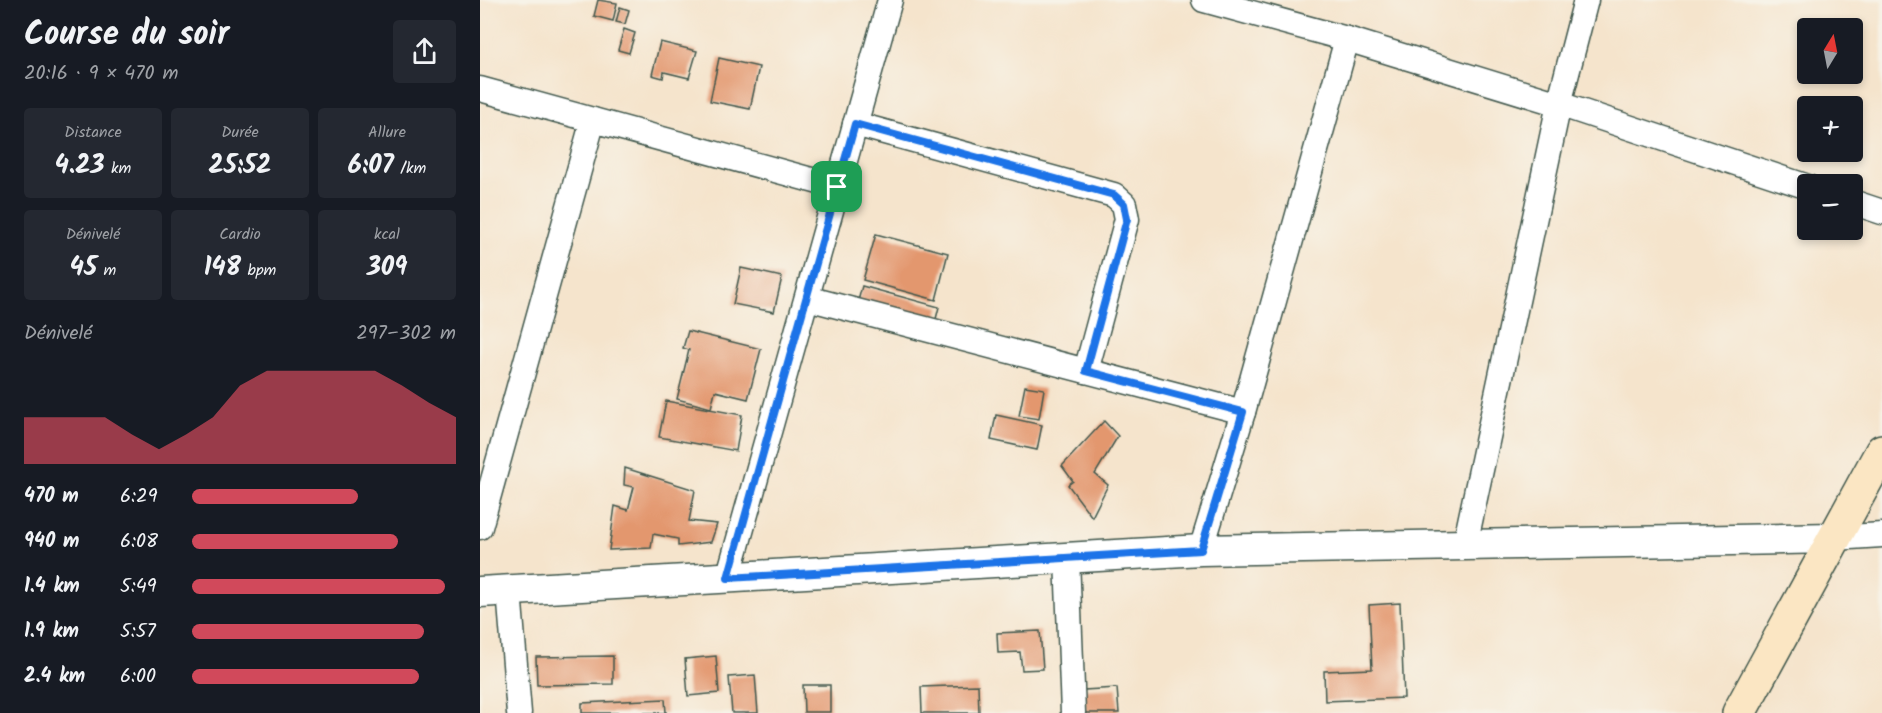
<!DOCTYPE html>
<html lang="fr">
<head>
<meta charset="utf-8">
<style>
  :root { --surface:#171b24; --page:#242831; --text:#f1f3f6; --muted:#9ea1a6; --accent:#d1495b }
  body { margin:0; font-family:Kalam,sans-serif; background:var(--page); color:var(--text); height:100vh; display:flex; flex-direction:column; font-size:22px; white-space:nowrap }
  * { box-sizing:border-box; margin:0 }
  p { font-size:20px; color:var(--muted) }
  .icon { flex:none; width:33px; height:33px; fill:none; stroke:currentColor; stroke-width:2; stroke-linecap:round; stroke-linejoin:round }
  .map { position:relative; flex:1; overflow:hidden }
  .panel { display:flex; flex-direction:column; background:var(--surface); width:480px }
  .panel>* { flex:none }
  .needle { width:39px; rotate:10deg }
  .buttons { position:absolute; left:1317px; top:18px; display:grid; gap:12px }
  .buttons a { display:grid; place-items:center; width:66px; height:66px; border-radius:6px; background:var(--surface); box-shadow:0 3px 9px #0003; font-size:30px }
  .pin { position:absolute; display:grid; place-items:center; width:51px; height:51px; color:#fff; margin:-26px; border-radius:12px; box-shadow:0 3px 9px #0006 }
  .round { display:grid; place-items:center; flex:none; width:63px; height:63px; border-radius:6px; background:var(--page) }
  .head { display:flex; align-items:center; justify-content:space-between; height:102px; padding:0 24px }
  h1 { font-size:33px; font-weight:600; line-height:45px }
  .metrics { display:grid; grid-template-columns:repeat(3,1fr); gap:9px; height:102px; padding:6px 24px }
  .metrics div { display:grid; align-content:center; border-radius:6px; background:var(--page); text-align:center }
  .metrics b { font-size:26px; font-weight:600 }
  .metrics small { font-size:16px; font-weight:400 }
  .metrics p { font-size:16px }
  .chart { height:168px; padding:12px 24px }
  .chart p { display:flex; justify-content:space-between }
  .chart svg { width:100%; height:108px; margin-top:6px; fill:var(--accent); opacity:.7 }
  ul { padding:0 24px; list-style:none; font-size:20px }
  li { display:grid; grid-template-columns:96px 72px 1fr; align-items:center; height:45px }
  li i { height:15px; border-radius:8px; background:var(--accent) }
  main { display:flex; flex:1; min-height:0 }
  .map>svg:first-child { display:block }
  .building { fill:#e3976e }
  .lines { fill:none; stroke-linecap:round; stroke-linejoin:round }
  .minor-casing { stroke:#3f564b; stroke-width:27 }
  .tertiary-casing { stroke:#3f564b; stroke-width:33 }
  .secondary-casing { stroke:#3f564b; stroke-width:36 }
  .minor { stroke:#fff; stroke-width:24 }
  .tertiary { stroke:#fff; stroke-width:30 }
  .secondary { stroke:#fbe6c3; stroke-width:33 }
  .route-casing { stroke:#fff; stroke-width:12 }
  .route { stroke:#1a73e8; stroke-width:8 }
</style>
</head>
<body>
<main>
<section class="panel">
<div class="head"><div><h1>Course du soir</h1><p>20:16 · 9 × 470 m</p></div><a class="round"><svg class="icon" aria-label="share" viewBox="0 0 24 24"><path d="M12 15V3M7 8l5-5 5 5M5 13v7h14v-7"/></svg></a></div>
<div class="metrics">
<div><p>Distance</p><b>4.23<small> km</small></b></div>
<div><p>Durée</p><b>25:52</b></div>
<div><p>Allure</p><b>6:07<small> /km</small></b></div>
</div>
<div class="metrics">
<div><p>Dénivelé</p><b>45<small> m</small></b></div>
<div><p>Cardio</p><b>148<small> bpm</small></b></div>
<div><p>kcal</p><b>309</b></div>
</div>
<div class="chart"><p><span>Dénivelé</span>297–302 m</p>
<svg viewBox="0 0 160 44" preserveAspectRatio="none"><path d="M0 44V25L10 25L20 25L30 25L40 32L50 38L60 32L70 25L80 12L90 6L100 6L110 6L120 6L130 6L140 12L150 19L160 25V44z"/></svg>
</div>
<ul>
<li><b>470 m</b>6:29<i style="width:63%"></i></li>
<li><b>940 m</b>6:08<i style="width:78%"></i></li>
<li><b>1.4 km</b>5:49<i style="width:96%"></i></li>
<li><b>1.9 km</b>5:57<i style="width:88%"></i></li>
<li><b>2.4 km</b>6:00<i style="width:86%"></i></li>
</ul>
</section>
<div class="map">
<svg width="1402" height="713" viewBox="0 0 1402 713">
  <rect width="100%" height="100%" fill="#f7f3e8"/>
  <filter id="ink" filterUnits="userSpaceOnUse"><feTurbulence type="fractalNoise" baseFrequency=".0167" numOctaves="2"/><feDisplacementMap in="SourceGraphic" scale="12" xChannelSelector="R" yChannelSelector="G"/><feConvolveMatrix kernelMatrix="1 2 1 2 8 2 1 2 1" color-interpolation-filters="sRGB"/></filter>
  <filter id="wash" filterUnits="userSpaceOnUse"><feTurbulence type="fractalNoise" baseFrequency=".008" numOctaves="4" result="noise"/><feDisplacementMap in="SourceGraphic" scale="24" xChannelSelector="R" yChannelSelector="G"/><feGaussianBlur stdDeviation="1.35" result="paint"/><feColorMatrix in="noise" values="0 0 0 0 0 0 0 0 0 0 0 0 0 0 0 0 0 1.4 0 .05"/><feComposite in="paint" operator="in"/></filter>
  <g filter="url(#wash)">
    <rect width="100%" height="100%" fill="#f5e4cc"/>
    <g id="blocks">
      <!-- building -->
      <g class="building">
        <polygon points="118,0 137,3 133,21 114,16"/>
        <polygon points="140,7 149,10 145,24 136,22"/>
        <polygon points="144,29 155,33 149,53 138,50"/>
        <polygon points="180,42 217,51 209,78 184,72 183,78 172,75"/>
        <polygon points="239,58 279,67 270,109 230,101"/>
        <polygon points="396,234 468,253 456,300 383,280"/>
        <polygon points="261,268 302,277 294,312 253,304"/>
        <polygon points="382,286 459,307 455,323 378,301"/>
        <polygon points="208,331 281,349 268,399 235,391 231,408 197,399 209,350 203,348"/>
        <polygon points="545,386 564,389 559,419 539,416"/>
        <polygon points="186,401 262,415 256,451 179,437"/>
        <polygon points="516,415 562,425 557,450 511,440"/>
        <polygon points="624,421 638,436 615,474 628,485 612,517 588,485 593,481 582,466"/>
        <polygon points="145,468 215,490 209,521 237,524 231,542 198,546 198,539 173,534 171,548 129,550 135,506 148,510 154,487 144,485"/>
        <polygon points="920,603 924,698 845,701 844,671 892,669 889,605"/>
        <polygon points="560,631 563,669 542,670 540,652 518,653 517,633"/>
        <polygon points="133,656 133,684 57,685 56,657"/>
        <polygon points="236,656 239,693 208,696 205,659"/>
        <polygon points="275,675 278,713 252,713 249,677"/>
        <polygon points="323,685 350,685 350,712 324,712"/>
        <polygon points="498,685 499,713 442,713 441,687"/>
        <polygon points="637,688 639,713 605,713 604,690"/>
        <polygon points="185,699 186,713 102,713 102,703"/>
      </g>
    </g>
  </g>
  <g filter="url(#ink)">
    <use href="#blocks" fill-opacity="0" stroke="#3f564b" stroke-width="1.5"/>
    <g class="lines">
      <!-- minor casing -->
      <g class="minor-casing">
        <g id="minor">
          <polyline points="724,0 867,39 1079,104 1328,187"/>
          <polyline points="0,89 357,187"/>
          <polyline points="375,124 634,195 644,204 647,219 606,371"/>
          <polyline points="1372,202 1402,212"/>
          <polyline points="327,298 763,412"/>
          <polyline points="0,527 113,120"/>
          <polyline points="1354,538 1402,535"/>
          <polyline points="985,545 1079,104 1106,0"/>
          <polyline points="721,550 763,412 867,39"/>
          <polyline points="587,558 593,713"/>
          <polyline points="248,578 410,0"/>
          <polyline points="29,591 39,713"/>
        </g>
      </g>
      <!-- tertiary casing -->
      <g class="tertiary-casing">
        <polyline id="tertiary" points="0,592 721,550 1354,538"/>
      </g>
      <!-- secondary casing -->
      <g class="secondary-casing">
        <polyline id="secondary" points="1259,713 1402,451"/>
      </g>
      <!-- minor -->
      <use href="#minor" class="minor"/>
      <!-- tertiary -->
      <use href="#tertiary" class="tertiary"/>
      <!-- secondary -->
      <use href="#secondary" class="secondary"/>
    </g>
  </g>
  <g class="lines" filter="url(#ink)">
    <!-- route casing -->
    <g class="route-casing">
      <polygon id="route" points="375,124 634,195 644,204 647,219 606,371 763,412 721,550 248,578"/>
    </g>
    <!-- route -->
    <use href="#route" class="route"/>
  </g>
</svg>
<div class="buttons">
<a><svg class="needle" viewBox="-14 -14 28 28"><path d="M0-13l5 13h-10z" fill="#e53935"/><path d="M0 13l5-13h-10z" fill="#9ea1a6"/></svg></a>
<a>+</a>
<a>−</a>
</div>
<div class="pin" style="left:357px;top:187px;background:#1e9e55"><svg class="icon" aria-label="arrive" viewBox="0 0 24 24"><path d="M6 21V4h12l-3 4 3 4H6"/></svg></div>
</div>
</main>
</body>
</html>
